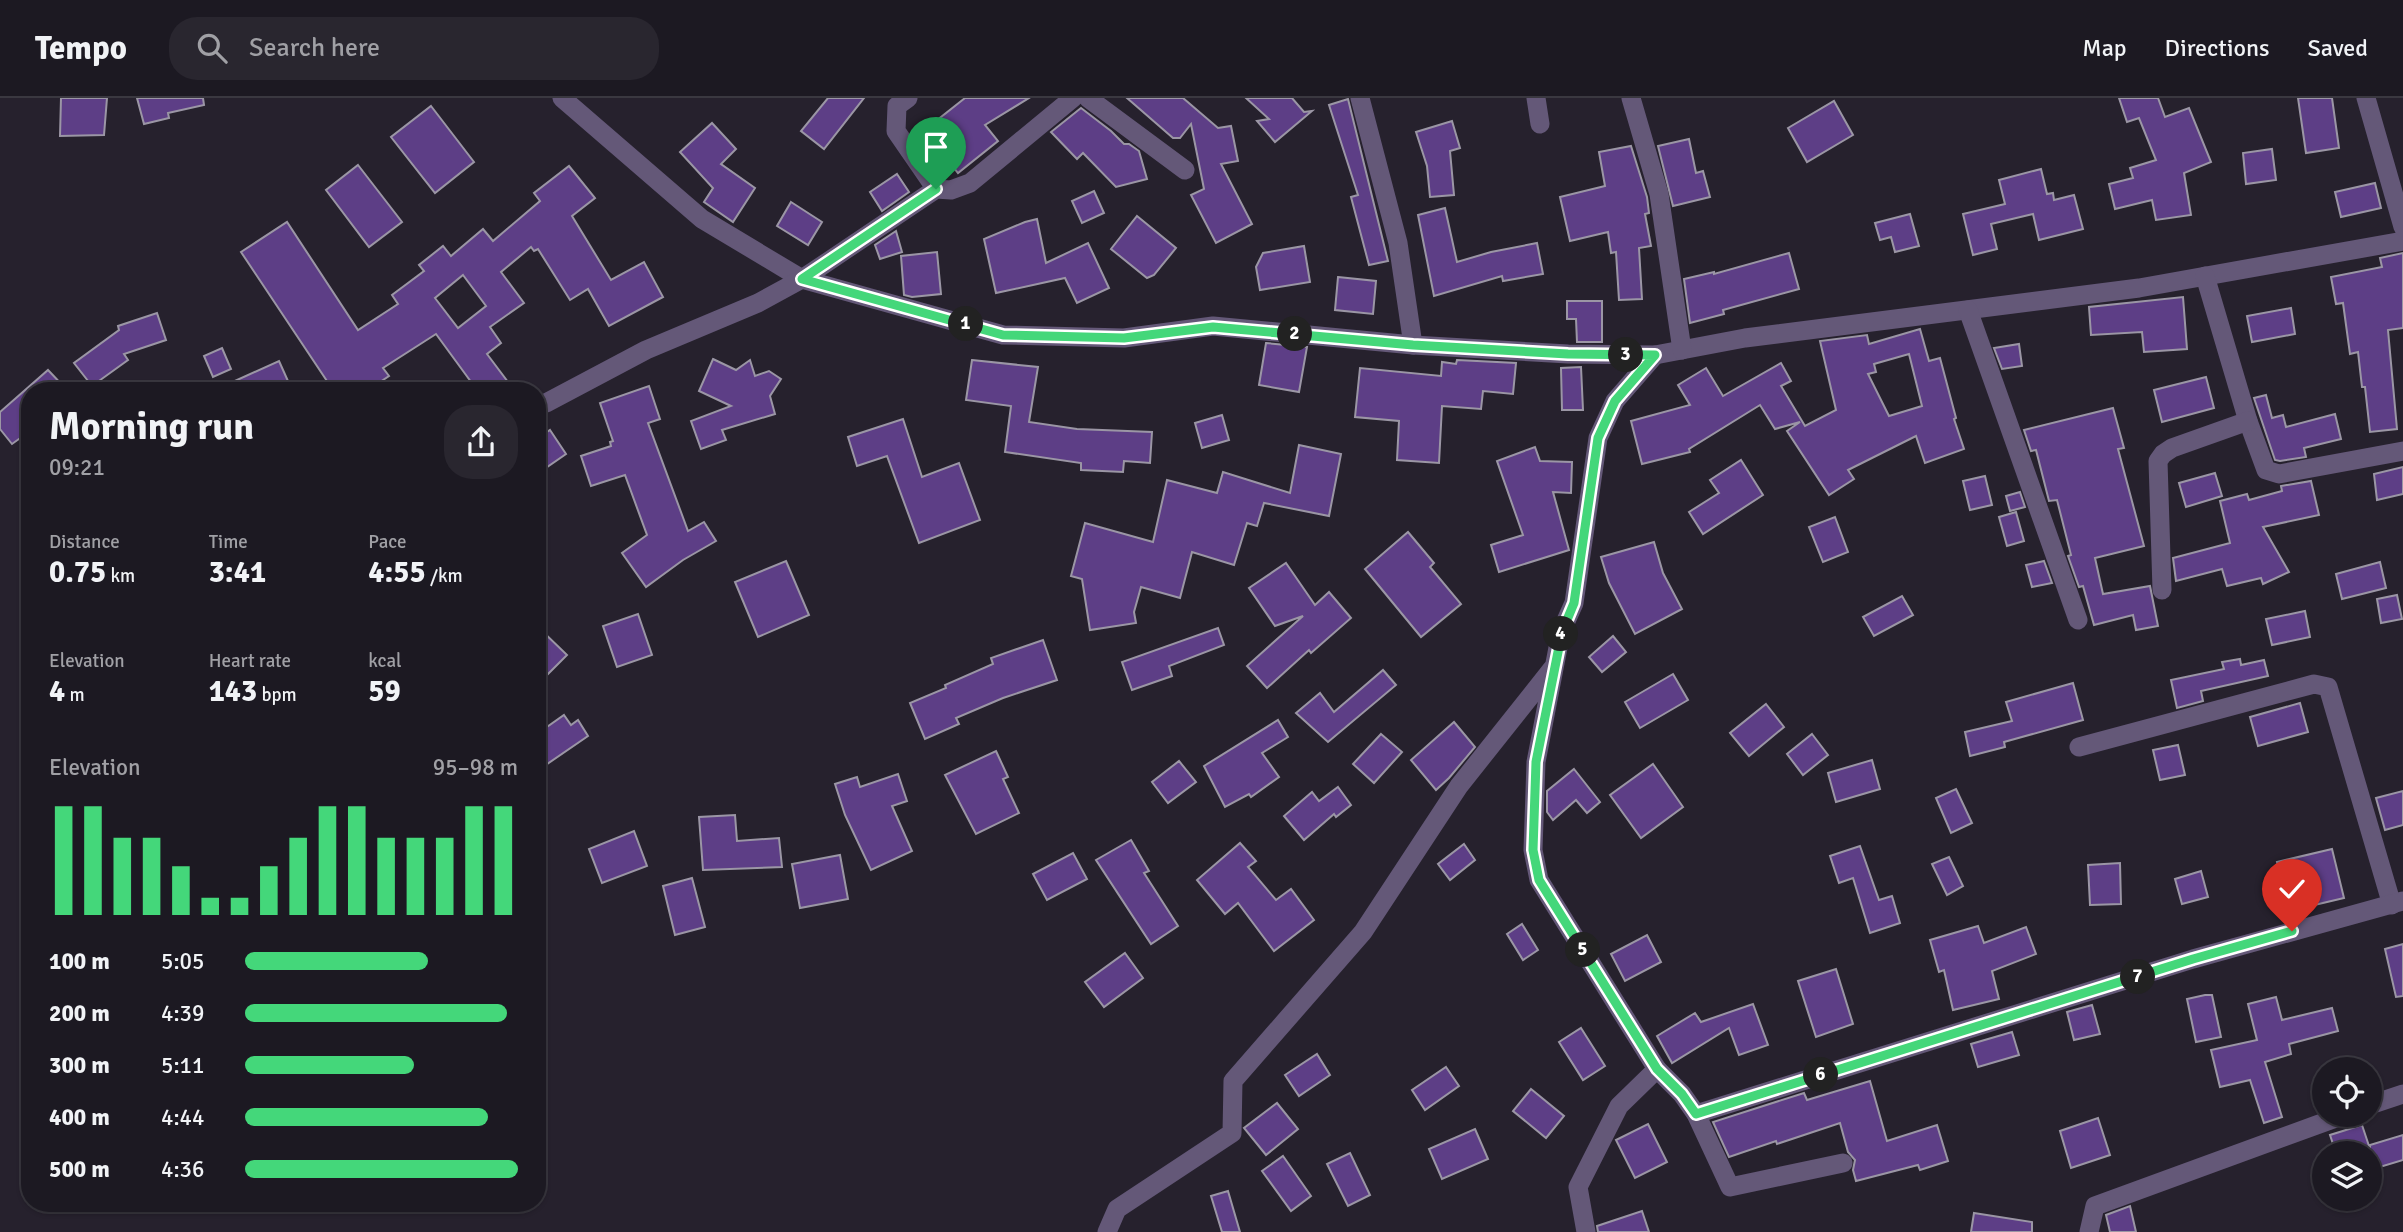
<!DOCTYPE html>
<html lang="en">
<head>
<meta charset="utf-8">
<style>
  :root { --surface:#1c1922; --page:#29262f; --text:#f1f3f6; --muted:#a0a0a5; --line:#3a3840; --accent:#44d77a }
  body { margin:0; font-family:Signika,sans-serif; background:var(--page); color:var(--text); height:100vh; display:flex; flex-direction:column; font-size:26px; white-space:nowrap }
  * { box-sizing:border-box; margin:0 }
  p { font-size:23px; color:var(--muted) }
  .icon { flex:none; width:38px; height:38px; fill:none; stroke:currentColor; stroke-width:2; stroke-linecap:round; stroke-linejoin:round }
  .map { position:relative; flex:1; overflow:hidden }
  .drawer { position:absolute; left:21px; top:284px; width:525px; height:830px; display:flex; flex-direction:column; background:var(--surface); border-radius:28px; box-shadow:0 2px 5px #0004,0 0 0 2px var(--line) }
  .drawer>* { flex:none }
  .fabs { position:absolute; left:2312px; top:959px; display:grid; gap:14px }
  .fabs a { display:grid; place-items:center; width:70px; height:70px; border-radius:50%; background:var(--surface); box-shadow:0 2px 5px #0004,0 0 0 2px var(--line); font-size:35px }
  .pin { position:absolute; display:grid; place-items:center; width:60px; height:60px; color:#fff; margin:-72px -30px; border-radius:50% 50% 50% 0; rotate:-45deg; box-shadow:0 0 7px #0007 }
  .pin .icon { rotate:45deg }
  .km { position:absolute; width:35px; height:35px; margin:-18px; border-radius:50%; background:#222; color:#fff; font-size:19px; line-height:35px; text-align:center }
  .round { display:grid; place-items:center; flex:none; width:74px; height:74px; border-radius:28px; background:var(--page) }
  .overview { display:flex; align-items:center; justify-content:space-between; height:119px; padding:0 28px }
  h1 { font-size:38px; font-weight:700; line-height:52px }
  .stats { display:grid; grid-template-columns:repeat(3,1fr); gap:10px; height:119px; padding:7px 28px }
  .stats div { display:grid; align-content:center }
  .stats b { font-size:30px; font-weight:700 }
  .stats small { font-size:19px; font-weight:400 }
  .stats p { font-size:19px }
  .chart { height:196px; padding:14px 28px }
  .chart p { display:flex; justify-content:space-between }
  .chart svg { width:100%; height:126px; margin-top:7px; stroke:var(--accent); stroke-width:6 }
  ul { padding:0 28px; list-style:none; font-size:23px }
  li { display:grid; grid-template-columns:112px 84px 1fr; align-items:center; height:52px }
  li i { height:18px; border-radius:9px; background:var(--accent) }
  header { display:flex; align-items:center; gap:42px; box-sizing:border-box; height:98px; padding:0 35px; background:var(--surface); border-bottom:2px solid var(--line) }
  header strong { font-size:33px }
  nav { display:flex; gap:38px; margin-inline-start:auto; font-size:24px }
  .search { width:490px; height:63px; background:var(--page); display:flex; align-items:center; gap:18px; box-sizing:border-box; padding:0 24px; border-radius:28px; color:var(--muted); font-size:26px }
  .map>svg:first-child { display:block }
  .building { fill:#5d3e86; stroke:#9b96a5; stroke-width:2; fill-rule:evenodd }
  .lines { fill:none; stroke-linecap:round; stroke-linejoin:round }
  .minor { stroke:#645878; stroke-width:19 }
  .route-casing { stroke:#fff; stroke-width:14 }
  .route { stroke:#44d77a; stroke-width:9 }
</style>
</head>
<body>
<header>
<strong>Tempo</strong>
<div class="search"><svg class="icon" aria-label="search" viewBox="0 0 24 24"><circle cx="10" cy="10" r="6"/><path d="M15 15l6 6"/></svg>Search here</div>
<nav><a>Map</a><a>Directions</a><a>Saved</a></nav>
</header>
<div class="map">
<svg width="2403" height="1134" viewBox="0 0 2403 1134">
  <rect width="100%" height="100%" fill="#26212d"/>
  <!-- building -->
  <g class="building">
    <polygon points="61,0 107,0 104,37 60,38"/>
    <polygon points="137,0 203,0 204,7 168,15 169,20 144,26"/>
    <polygon points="828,0 864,0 824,51 801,33"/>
    <polygon points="965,0 1029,0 985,27 998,43 958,75 942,55 949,49 931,27"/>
    <polygon points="1127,0 1183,0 1218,30 1231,28 1238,63 1221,66 1252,126 1216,145 1191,97 1204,91 1191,26 1180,40 1173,40"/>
    <polygon points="1246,0 1292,0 1304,14 1312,13 1275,44 1257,23 1269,21"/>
    <polygon points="2119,0 2158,0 2165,19 2189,10 2211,64 2184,75 2191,117 2156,122 2152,102 2115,111 2109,86 2133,80 2130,70 2156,62 2139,20 2127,24"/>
    <polygon points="2298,0 2332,0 2339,50 2306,55"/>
    <polygon points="1348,1 1388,163 1369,167 1351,99 1358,97 1329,7"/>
    <polygon points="1834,3 1853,37 1807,64 1788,30"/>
    <polygon points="431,8 474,64 435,95 391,39"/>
    <polygon points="1081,10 1111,33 1124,46 1129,46 1139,53 1147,81 1116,89 1083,55 1077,61 1051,34"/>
    <polygon points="1452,23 1460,50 1450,53 1454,97 1430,99 1427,68 1416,34"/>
    <polygon points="712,25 736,51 721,66 755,90 733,124 704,104 713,90 680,54"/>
    <polygon points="1689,41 1696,75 1703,73 1710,99 1673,108 1658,48"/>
    <polygon points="1631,48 1647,99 1649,115 1645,116 1651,148 1639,150 1642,201 1619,202 1616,154 1611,155 1608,134 1570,143 1560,99 1605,88 1599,54"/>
    <polygon points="2272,51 2276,82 2246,86 2243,55"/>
    <polygon points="358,67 402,124 369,149 326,92"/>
    <path d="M 569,68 L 595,100 L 572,118 L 611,182 L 644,164 L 663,199 L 609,228 L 588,191 L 570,202 L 538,151 L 534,153 L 531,149 L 501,174 L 524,205 L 490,229 L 501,245 L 487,256 L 514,292 L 477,292 L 436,236 L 383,270 L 389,278 L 368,292 L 333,292 L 241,154 L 287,124 L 358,232 L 398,206 L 392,197 L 424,173 L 419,167 L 443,148 L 451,158 L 483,131 L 493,143 L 540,103 L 534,95 ZM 463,177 L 486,208 L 458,230 L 435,200 Z"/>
    <polygon points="2041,71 2047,96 2053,95 2054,102 2074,97 2083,131 2039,142 2033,116 1991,126 1997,151 1973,157 1963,116 2005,106 1999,82"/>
    <polygon points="897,76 909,94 882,113 870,94"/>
    <polygon points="2375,85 2381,110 2341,119 2335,94"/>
    <polygon points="1094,93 1104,115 1082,125 1072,103"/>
    <polygon points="791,104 822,124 808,147 777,128"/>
    <polygon points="1445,110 1457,164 1491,154 1537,145 1543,176 1503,183 1502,178 1434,198 1418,117"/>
    <polygon points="1910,116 1919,148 1895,154 1891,139 1880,142 1875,125"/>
    <polygon points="1137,118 1176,150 1154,177 1147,180 1111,151"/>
    <polygon points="1037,121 1046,165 1088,145 1109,190 1077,205 1065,180 996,195 984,141 1025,124"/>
    <polygon points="896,133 902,154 880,161 875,147"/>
    <polygon points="1304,148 1310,184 1260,192 1256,169 1263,155"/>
    <polygon points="937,154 941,196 912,199 904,197 901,158"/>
    <polygon points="1789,155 1799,191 1723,212 1724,216 1690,225 1684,181 1714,174 1714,176"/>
    <polygon points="2403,155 2403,230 2388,232 2397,331 2370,334 2365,289 2362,289 2358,254 2350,256 2343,205 2336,206 2331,179 2382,169 2380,160"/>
    <polygon points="1338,179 1376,183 1373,216 1335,212"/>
    <polygon points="2183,199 2187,251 2144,254 2142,234 2091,237 2089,209"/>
    <polygon points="1567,203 1602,203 1602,244 1577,244 1576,221 1567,221"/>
    <polygon points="2291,210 2295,236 2252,244 2247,218"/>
    <polygon points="157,215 166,242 124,256 128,262 92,288 74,265 119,232 118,228"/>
    <path d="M 1920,231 L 1929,263 L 1940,260 L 1956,320 L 1954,321 L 1964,351 L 1925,365 L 1916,338 L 1848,372 L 1854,381 L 1829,397 L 1787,333 L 1800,324 L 1775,331 L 1760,307 L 1689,351 L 1690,354 L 1642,366 L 1631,323 L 1690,307 L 1678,287 L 1706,270 L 1723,298 L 1781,265 L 1791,283 L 1781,288 L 1805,328 L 1836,312 L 1820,243 L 1867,237 L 1869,246 ZM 1909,256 L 1922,308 L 1889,318 L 1868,276 L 1876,274 L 1874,266 Z"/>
    <polygon points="1266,245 1307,249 1299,294 1259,287"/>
    <polygon points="2019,246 2022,268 2002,271 1994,250"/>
    <polygon points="222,250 231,271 213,279 204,258"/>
    <polygon points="713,261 736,272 750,262 755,278 769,273 781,281 770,298 775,316 722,332 726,342 701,351 691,323 731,308 699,293"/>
    <polygon points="972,262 1038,269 1029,324 1077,331 1152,334 1150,365 1124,363 1123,374 1081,372 1081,365 1005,354 1011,308 966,302"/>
    <polygon points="1457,262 1516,265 1513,296 1483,293 1481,311 1442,308 1439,365 1397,362 1399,323 1355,319 1360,270 1441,278 1442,264 1456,266"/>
    <polygon points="279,263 292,292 215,292"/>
    <polygon points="1581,269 1583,312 1562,312 1561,270"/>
    <polygon points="48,272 67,292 30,292 30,333 12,346 0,331 0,314"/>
    <polygon points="2206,279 2214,310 2162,324 2154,292"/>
    <polygon points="649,288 660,321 648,325 688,433 704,424 716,443 683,462 646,489 622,455 647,437 625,377 591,388 581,358 611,348 610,344 613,343 600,305"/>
    <polygon points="2266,297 2272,320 2283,317 2286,329 2335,316 2341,341 2304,350 2306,359 2280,363 2275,362 2254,300"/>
    <polygon points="2113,310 2124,350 2118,351 2144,448 2095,460 2103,496 2150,488 2158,528 2136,532 2133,517 2094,527 2083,488 2079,489 2068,458 2071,457 2057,402 2049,403 2036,352 2031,353 2024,332"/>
    <polygon points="1222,317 1229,342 1202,350 1195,325"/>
    <polygon points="903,321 922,379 959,365 980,422 919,445 887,358 857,368 848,339"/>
    <polygon points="550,332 566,356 537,376 537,341"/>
    <polygon points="1299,347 1341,356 1329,418 1264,405 1257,428 1247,425 1234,467 1192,454 1180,500 1141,489 1134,514 1136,525 1090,532 1082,481 1071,478 1085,425 1153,444 1167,382 1217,395 1223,374 1290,395"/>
    <polygon points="1535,349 1540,363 1572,364 1571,395 1553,394 1569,452 1499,474 1491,447 1523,437 1497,363"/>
    <polygon points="1741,362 1763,397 1703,436 1689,414 1719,395 1710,382"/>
    <polygon points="2403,369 2403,396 2377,402 2374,376"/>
    <polygon points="2215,375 2222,398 2186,409 2179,385"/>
    <polygon points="1985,378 1992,407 1970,412 1963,383"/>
    <polygon points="2311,383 2319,417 2263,429 2289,474 2263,486 2261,480 2227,488 2222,471 2176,483 2173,460 2230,445 2220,403 2247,396 2249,402 2282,393 2281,388"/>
    <polygon points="2020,394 2025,409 2010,413 2006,398"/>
    <polygon points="2016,414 2024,443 2007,448 1999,419"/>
    <polygon points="1835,419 1848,454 1823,464 1809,429"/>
    <polygon points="1408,434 1434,465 1430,469 1461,506 1421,539 1365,471"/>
    <polygon points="1654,444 1663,475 1682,511 1635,536 1609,485 1601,459"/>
    <polygon points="786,463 809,517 758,539 735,484"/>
    <polygon points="2044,463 2052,485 2032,489 2026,467"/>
    <polygon points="2380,464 2386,490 2342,501 2336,476"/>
    <polygon points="1286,465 1315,507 1329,494 1351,520 1311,555 1309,552 1267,590 1247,568 1303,518 1275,528 1249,490"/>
    <polygon points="2397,497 2402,521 2381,525 2377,501"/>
    <polygon points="1902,498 1913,517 1874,538 1863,519"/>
    <polygon points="2305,513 2310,539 2272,547 2266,521"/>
    <polygon points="638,516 652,557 617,569 603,528"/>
    <polygon points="537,528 567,557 537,587"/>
    <polygon points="1218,530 1224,547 1169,568 1172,578 1132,592 1122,564"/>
    <polygon points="1613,538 1626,554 1602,574 1589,559"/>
    <polygon points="1043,542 1057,582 1003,600 956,620 959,626 925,641 910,605 946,590 945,587 993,566 991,560"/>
    <polygon points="2240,561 2241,567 2264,562 2268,578 2201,593 2203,603 2177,610 2171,582 2224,571 2222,564"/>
    <polygon points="1383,572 1396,587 1328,644 1296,615 1320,595 1334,614"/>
    <polygon points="1673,576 1688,602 1640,630 1625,604"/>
    <polygon points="2073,585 2083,622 2004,644 2005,649 1970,658 1965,634 2012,623 2006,604"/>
    <polygon points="2300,605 2308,634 2258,648 2250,619"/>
    <polygon points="1766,606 1784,629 1749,658 1730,635"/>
    <polygon points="564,617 571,627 578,622 588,638 537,673 537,636"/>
    <polygon points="1278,622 1288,639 1262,655 1279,679 1251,699 1249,696 1225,709 1204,668"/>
    <polygon points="1454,624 1475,649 1449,680 1436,692 1411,662"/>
    <polygon points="1381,636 1402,654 1374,685 1353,666"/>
    <polygon points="1812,636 1828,657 1803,677 1787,656"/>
    <polygon points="2178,647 2185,677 2160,682 2153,652"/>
    <polygon points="996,653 1008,679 1003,681 1019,715 976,736 945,677"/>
    <polygon points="1872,662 1880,691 1836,704 1828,675"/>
    <polygon points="1179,663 1196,684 1168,705 1152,684"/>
    <polygon points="1653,666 1683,709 1641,740 1610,697"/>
    <polygon points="1574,671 1600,704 1587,715 1576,702 1553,722 1547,714 1547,693"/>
    <polygon points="898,676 907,703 892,708 912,753 871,772 845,717 835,686 857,679 860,689"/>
    <polygon points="1338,689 1351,707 1336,719 1334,716 1304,742 1284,718 1312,694 1319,703"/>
    <polygon points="1956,691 1972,725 1951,735 1936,700"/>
    <polygon points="2403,693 2403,727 2385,732 2376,700"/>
    <polygon points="735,717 737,743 779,740 782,769 703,772 699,719"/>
    <polygon points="634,733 647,768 602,785 589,751"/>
    <polygon points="1131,742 1149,773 1144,775 1178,828 1151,846 1096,762"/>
    <polygon points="1240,745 1256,763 1248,769 1276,802 1291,791 1314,822 1274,853 1238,805 1225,816 1197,782"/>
    <polygon points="1464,746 1475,762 1450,782 1438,766"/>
    <polygon points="1860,748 1879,802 1892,798 1900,825 1870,835 1853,780 1839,785 1830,758"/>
    <polygon points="2332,751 2344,800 2289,813 2277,764"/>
    <polygon points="1073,755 1087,781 1047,802 1033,776"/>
    <polygon points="840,757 848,801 800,810 792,766"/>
    <polygon points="1949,759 1963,788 1947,797 1932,766"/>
    <polygon points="2120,765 2121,806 2090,807 2088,767"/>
    <polygon points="2201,773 2208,799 2182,806 2175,781"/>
    <polygon points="692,780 705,829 675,837 663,788"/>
    <polygon points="1522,826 1538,852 1523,862 1507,836"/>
    <polygon points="1978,828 1984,845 2026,829 2036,856 1992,873 1999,901 1953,912 1944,872 1939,874 1930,842"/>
    <polygon points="1647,837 1661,864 1625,883 1611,856"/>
    <polygon points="2403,846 2403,898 2396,899 2385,851"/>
    <polygon points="1125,855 1143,880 1104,909 1085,884"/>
    <polygon points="1836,871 1853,926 1816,939 1798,883"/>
    <polygon points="2205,897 2212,897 2221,939 2196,944 2187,901"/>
    <polygon points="2276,899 2282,922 2332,910 2338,933 2289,946 2291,956 2265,964 2282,1019 2264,1025 2250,982 2220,989 2211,952 2257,942 2248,906"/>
    <polygon points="1753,906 1768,947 1739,957 1729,930 1672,965 1657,938 1695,915 1701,924"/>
    <polygon points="2092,907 2100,936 2074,942 2067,914"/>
    <polygon points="1581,930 1605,968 1583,982 1559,944"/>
    <polygon points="2012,934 2019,957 1978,969 1971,946"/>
    <polygon points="1317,956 1330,977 1299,998 1285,977"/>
    <polygon points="1446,969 1459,988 1425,1012 1412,992"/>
    <polygon points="1870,983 1887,1043 1937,1027 1948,1063 1920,1072 1918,1067 1856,1083 1853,1072 1855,1062 1848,1054 1840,1025 1777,1046 1776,1043 1729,1059 1713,1024 1804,995 1807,1002"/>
    <polygon points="1531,991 1564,1018 1546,1040 1513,1013"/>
    <polygon points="1277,1005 1298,1031 1266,1057 1244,1030"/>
    <polygon points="2098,1020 2110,1057 2071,1070 2060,1033"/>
    <polygon points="1648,1026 1667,1064 1635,1080 1616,1042"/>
    <polygon points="2362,1027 2370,1051 2370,1047 2403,1037 2403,1062 2370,1072 2370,1055 2336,1055 2330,1037"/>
    <polygon points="1475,1031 1488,1061 1442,1081 1429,1051"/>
    <polygon points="1350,1055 1370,1097 1348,1108 1327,1066"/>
    <polygon points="1283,1058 1311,1098 1291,1113 1262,1073"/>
    <polygon points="1228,1093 1240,1134 1222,1134 1211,1098"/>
    <polygon points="2130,1108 2136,1134 2110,1134 2106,1117"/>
    <polygon points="1642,1113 1649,1134 1598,1134 1597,1128"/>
    <polygon points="1974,1115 2032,1124 2032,1134 1971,1134"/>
  </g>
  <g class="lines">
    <!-- minor -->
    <g class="minor">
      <polyline points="562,0 702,121 802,181 1003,237 1124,240 1213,228 1413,247 1568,256 1655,257 1745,240 2139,190 2403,143"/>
      <polyline points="908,0 897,8 896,33 936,91"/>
      <polyline points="1088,0 1185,72"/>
      <polyline points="1360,0 1398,145 1413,247"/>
      <polyline points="1536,0 1540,26"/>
      <polyline points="1631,0 1659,96 1682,252"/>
      <polyline points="2366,0 2403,129"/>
      <polyline points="2205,178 2248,323 2266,372 2279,376 2403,353"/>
      <polyline points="1968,212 2078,522"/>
      <polyline points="1655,257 1615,303 1598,340 1574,505 1561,534 1536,664 1533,752 1539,782 1657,971"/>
      <polyline points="546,305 646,252 758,205 802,181 936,91 951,92 970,85 1073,0"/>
      <polyline points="2162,492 2158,363 2163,356 2172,350 2248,323"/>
      <polyline points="2079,649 2314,586 2328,589 2392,807"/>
      <polyline points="2370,1007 2403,996"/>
      <polyline points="1696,1016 2193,861 2403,803"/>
      <polyline points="1107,1134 1117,1111 1232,1035 1233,983 1363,834 1459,688 1552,571"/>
      <polyline points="1586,1134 1578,1089 1619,1008 1657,971 1682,996 1696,1016 1730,1089 1843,1065"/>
      <polyline points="2089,1134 2095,1108 2344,1017"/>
    </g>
  </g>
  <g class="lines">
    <!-- route casing -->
    <g class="route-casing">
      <polyline id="route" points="936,91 802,181 1003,237 1124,240 1213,229 1413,247 1568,256 1655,257 1615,303 1598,340 1574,505 1562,534 1536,664 1533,752 1539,782 1657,971 1682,996 1696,1016 2193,861 2292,833"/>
    </g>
    <!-- route -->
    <use href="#route" class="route"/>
  </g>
</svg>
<div class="fabs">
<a><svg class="icon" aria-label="locate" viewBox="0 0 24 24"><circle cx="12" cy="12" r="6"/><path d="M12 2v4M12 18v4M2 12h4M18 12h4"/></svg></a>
<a><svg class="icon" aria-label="layers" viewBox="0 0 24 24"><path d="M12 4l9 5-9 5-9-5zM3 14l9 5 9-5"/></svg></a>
</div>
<div class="pin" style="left:936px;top:91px;background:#1e9e55"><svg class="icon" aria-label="arrive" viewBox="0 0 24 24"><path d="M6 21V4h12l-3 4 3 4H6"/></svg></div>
<div class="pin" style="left:2292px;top:833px;background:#d93025"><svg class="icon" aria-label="check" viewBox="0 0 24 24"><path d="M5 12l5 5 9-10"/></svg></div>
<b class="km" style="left:966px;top:226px">1</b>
<b class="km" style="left:1295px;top:236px">2</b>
<b class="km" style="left:1626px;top:257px">3</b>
<b class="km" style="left:1561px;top:536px">4</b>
<b class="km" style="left:1583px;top:852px">5</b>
<b class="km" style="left:1821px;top:977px">6</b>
<b class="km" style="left:2138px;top:879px">7</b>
<section class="drawer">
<div class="overview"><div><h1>Morning run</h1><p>09:21</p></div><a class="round"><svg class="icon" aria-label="share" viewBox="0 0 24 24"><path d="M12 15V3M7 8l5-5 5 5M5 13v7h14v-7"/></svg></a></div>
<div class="stats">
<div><p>Distance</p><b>0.75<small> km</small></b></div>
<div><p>Time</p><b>3:41</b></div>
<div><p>Pace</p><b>4:55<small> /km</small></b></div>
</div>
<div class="stats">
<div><p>Elevation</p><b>4<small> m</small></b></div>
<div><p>Heart rate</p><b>143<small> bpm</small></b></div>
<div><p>kcal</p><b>59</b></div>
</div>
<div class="chart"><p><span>Elevation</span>95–98 m</p>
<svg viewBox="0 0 160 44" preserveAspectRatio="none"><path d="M5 44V6M15 44V6M25 44V17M35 44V17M45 44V27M55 44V38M65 44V38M75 44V27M85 44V17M95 44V6M105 44V6M115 44V17M125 44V17M135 44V17M145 44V6M155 44V6"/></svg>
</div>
<ul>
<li><b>100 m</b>5:05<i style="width:67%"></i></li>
<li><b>200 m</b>4:39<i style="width:96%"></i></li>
<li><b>300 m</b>5:11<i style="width:62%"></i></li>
<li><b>400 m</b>4:44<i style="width:89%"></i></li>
<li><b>500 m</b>4:36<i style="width:100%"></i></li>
</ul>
</section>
</div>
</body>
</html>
